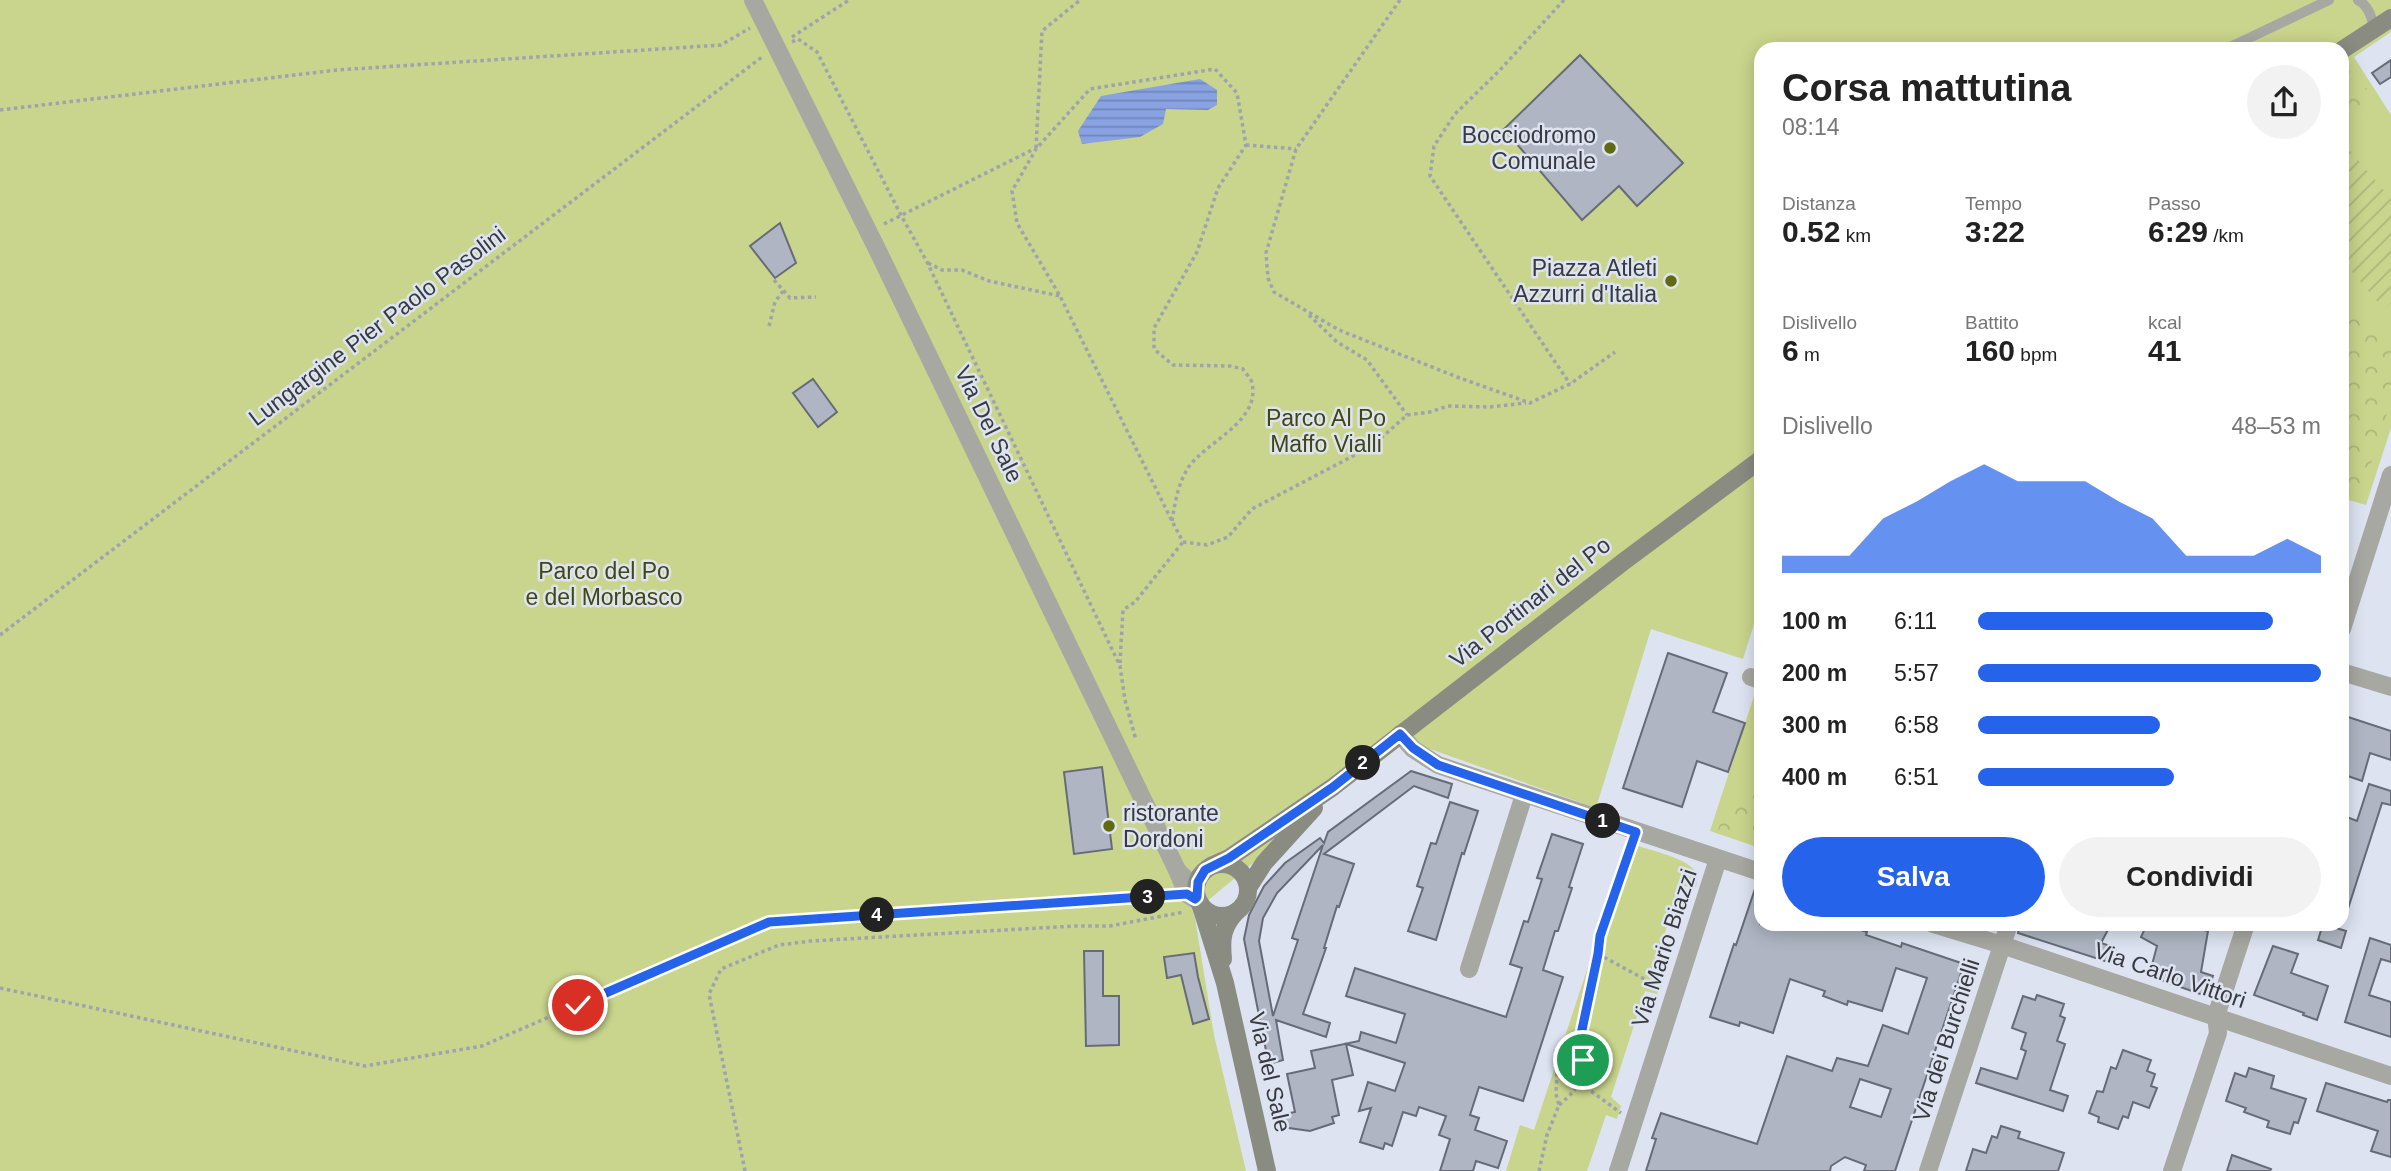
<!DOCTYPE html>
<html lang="it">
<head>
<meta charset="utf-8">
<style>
  :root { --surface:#fff; --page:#f2f2f2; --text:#222; --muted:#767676; --accent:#2563eb }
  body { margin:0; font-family:Arial,sans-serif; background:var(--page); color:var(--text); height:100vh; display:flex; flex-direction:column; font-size:26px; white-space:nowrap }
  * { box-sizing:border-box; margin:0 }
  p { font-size:23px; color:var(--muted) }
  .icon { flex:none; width:38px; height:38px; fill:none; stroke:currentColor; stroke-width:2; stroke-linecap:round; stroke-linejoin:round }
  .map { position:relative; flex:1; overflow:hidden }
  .panel { position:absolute; left:1754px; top:42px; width:595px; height:889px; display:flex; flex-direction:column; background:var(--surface); border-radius:21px; box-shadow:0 4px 18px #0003 }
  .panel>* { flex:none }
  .pin { position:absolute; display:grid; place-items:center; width:60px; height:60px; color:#fff; margin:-30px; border:4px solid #fff; border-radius:50%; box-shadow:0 2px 7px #0007 }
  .km { position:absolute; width:35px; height:35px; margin:-18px; border-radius:50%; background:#222; color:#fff; font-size:19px; line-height:35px; text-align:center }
  .round { display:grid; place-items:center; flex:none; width:74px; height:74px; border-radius:37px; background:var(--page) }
  .head { display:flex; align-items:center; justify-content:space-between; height:119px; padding:0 28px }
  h1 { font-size:38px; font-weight:700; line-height:52px }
  .metrics { display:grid; grid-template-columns:repeat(3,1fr); gap:10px; height:119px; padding:7px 28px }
  .metrics div { display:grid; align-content:center }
  .metrics b { font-size:30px; font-weight:700 }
  .metrics small { font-size:19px; font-weight:400 }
  .metrics p { font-size:19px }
  .chart { height:196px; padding:14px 28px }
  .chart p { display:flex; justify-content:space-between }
  .chart svg { width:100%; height:126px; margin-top:7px; fill:var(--accent); opacity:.7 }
  .action { display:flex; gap:14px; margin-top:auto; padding:14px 28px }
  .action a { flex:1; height:80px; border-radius:42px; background:var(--accent); color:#fff; font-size:28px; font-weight:700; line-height:80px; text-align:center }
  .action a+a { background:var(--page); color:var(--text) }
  ul { padding:0 28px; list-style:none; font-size:23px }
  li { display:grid; grid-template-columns:112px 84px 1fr; align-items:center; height:52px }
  li i { height:18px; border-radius:9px; background:var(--accent) }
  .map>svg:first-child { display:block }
  .green { fill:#c9d48c }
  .forest { fill:url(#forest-crowns) }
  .garden { fill:url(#garden-furrows) }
  .water { fill:url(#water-rules) }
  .building { fill:#afb5c2; stroke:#666b77; stroke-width:2; fill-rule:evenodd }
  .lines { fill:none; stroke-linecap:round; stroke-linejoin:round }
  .path { stroke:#9ea3ae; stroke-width:3.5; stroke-dasharray:3.5 3.5; stroke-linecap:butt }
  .lane { stroke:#a7a8a2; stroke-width:10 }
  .street { stroke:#a7a8a2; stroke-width:18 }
  .secondary { stroke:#8a8c82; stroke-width:18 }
  .route-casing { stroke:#fff; stroke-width:14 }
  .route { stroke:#2563eb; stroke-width:9 }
  .poi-dot { fill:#616a0e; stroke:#dde3f1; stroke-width:2.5 }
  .labels { text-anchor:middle; stroke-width:5; stroke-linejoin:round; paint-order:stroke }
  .poi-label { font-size:23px; fill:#383a3f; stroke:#dde3f1; text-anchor:end }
  .street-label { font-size:23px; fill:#383a3f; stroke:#dde3f1 }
  .park-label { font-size:23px; fill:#41470e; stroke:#dde3f1 }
</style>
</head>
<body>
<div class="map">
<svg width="2391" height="1171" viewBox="0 0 2391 1171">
  <defs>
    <pattern id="forest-crowns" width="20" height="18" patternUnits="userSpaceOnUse" patternTransform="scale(1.75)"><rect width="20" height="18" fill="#c9d48c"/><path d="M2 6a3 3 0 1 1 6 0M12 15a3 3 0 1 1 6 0" fill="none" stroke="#adb77a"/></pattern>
    <pattern id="garden-furrows" width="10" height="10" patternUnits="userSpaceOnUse" patternTransform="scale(1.75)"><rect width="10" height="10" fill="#c9d48c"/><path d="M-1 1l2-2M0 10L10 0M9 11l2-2" fill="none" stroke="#adb77a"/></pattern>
    <pattern id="water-rules" width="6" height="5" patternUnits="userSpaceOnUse" patternTransform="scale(1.75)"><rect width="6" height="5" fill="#88a2e2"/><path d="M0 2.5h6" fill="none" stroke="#7085b9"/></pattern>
  </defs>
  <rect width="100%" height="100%" fill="#dde3f1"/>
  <!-- green -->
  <g class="green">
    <polygon points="0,0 2391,0 2391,32 2354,57 2391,115 2391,428 2366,505 2342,498 2342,49 1760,49 1760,605 1743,659 1651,629 1596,808 1402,739 1194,912 1214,1035 1246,1171 0,1171"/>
    <polygon points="1756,690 1760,691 1760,848 1710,831"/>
    <path d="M 1629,843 C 1644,849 1686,857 1695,871 C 1698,876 1697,881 1696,887 L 1681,886 L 1651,973 L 1662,981 L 1657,994 L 1645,991 L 1611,1097 L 1621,1106 L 1617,1119 L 1606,1115 L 1587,1171 L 1506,1171 L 1520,1125 L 1534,1130 Z"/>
  </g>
  <!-- forest -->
  <g class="forest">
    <path d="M 2349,71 C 2363,76 2372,97 2373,111 C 2363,120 2355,126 2342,122 L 2342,73 Z"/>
    <polygon points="2342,290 2361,316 2391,343 2391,401 2361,495 2342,489"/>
    <polygon points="1750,793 1760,800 1760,843 1718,830 1729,798"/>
  </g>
  <!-- garden -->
  <polygon class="garden" points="2342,141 2391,199 2391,303 2384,309 2342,260"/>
  <!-- water -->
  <polygon class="water" points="1200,79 1217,90 1217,105 1208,110 1166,109 1163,124 1140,137 1082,144 1078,131 1101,96"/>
  <!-- building -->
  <g class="building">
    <polygon points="1580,55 1683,163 1637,206 1619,186 1582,220 1504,129"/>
    <polygon points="2391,60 2391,77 2380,84 2372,73"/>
    <polygon points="780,223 796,263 775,278 750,246"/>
    <polygon points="813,379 837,412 818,427 793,393"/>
    <polygon points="1668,653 1727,673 1713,712 1745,723 1728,772 1697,761 1682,807 1623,788"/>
    <polygon points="2342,715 2391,731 2391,760 2370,753 2362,781 2342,774"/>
    <polygon points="1102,767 1112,849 1074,854 1064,772"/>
    <path d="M 1411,771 L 1452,784 L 1448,798 L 1414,786 L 1324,854 L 1354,864 L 1339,907 L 1337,906 L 1324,948 L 1326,948 L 1303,1014 L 1330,1023 L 1326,1037 L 1276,1020 L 1283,1060 L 1269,1064 L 1264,1041 L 1266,1035 L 1263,1036 L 1244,939 L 1249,915 L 1264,886 L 1285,863 L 1320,838 L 1324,843 L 1328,832 ZM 1323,845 L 1292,938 L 1298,940 L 1273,1016 L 1259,941 L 1263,918 L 1277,893 Z"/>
    <polygon points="2369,784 2391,791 2391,805 2382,803 2345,918 2342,917 2342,833 2347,817 2357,821"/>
    <polygon points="1450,802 1478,811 1464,854 1462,853 1436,940 1408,931 1423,888 1417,886 1431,843 1436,844"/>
    <polygon points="1552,834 1583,844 1569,887 1572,888 1558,931 1555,931 1543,970 1563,977 1523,1101 1479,1087 1470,1115 1479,1118 1475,1130 1507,1141 1498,1168 1476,1161 1473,1171 1440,1171 1450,1139 1439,1135 1446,1116 1419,1107 1416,1116 1403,1112 1392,1146 1385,1143 1383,1149 1360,1142 1371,1108 1359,1111 1368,1082 1395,1091 1405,1063 1346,1044 1353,1075 1332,1080 1339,1115 1332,1117 1334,1123 1310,1131 1282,1127 1279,1115 1295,1112 1287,1074 1315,1068 1311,1051 1359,1041 1361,1032 1396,1043 1405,1014 1346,996 1355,968 1506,1017 1522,968 1510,964 1524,921 1528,922 1542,879 1537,878"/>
    <path d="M 1757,883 L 1760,883 L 1760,924 L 1843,924 L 1867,932 L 1866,935 L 1901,947 L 1902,943 L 1964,964 L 1895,1171 L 1864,1171 L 1866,1165 L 1845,1157 L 1831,1166 L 1830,1171 L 1646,1171 L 1656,1139 L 1652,1138 L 1661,1113 L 1757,1144 L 1787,1056 L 1832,1071 L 1837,1058 L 1868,1066 L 1883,1025 L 1908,1034 L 1927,978 L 1896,968 L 1882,1011 L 1848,1001 L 1847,1005 L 1823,996 L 1825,991 L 1790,979 L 1773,1033 L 1740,1022 L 1739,1026 L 1710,1017 L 1734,944 L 1736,945 ZM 1860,1079 L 1891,1089 L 1881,1117 L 1850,1107 Z"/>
    <polygon points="2020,924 2111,924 2101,943 2116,948 2111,963 2018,933"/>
    <polygon points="2147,924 2177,924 2208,931 2201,972 2213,976 2206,996 2149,976 2157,946 2141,937"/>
    <polygon points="2323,924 2346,931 2341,948 2318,940"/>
    <polygon points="2370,938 2391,945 2391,962 2381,959 2369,995 2391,1002 2391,1037 2345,1022"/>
    <polygon points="2273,946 2298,954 2291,973 2328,986 2317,1020 2303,1015 2304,1013 2254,995"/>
    <polygon points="1084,951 1103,951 1103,996 1119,996 1119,1045 1086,1046"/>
    <polygon points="1194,953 1198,977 1209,1019 1193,1024 1181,975 1167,978 1164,957"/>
    <polygon points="2037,995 2064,1004 2060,1016 2065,1018 2057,1041 2065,1044 2050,1090 2068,1096 2063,1111 1976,1083 1981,1068 2017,1079 2026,1051 2021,1049 2026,1033 2012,1028 2023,996 2035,1000"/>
    <polygon points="2123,1050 2151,1060 2147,1071 2155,1074 2151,1086 2157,1088 2149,1108 2133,1102 2128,1118 2123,1116 2118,1129 2098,1122 2099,1117 2089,1113 2097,1091 2103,1092 2111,1067 2116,1069"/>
    <polygon points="2249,1068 2274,1076 2271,1088 2306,1099 2298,1123 2294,1122 2290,1134 2267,1127 2269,1121 2244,1112 2246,1108 2226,1101 2235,1073 2246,1077"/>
    <polygon points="2326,1083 2387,1102 2388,1100 2391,1100 2391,1157 2371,1151 2378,1131 2317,1111"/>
    <polygon points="2001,1126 2020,1132 2018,1138 2064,1153 2058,1171 1966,1171 1973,1149 1986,1153 1992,1136 1997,1138"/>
    <polygon points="2232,1155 2271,1169 2270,1171 2227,1171"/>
  </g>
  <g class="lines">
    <!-- path -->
    <g class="path">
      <polyline points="1400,0 1296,149 1266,253 1268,278 1274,292 1339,330 1457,377 1530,403 1570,384 1615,352"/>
      <polyline points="1564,0 1499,71 1455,114 1434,146 1430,176 1570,384"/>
      <polyline points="792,37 849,0"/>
      <polyline points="792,42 798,39 817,52 902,217 927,262 1120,666 1125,700 1136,740"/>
      <polyline points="0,110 337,70 721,45 750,28"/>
      <polyline points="1246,145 1296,149"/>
      <polyline points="1036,148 1042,31 1080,0"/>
      <polyline points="884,224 1034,149"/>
      <polyline points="928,263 942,270 962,270 989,281 1060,296"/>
      <polyline points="774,280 790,298 816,297"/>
      <polyline points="1309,315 1337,342 1367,360 1407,415"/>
      <polyline points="769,326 775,302 783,291"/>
      <path d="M 1172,521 C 1175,502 1178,484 1188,468 C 1205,442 1261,422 1252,383 C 1251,378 1245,373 1243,369 L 1230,366 L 1173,365 L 1154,349 L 1154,328 L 1197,252 L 1218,188 L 1246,145 L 1237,93 L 1215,69 L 1090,89 L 1036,149 L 1012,191 L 1017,223 L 1060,296 L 1172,521 L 1183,542"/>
      <polyline points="1183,542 1207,545 1228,537 1252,509 1372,446 1407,415 1430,412 1448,406 1489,407 1526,403"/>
      <polyline points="0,635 762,57"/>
      <polyline points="1120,663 1123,610 1135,602 1183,542"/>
      <polyline points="1598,954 1661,988"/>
      <polyline points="0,988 365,1066 482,1046 769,922 1169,895"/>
      <polyline points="1580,1083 1621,1113"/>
      <path d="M 1559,1105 C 1583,1085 1586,1075 1579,1044"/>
      <polyline points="745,1171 709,994 721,969 779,945 811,941 1075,926 1110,926 1184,912"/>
      <polyline points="1539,1171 1547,1135 1559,1105 1556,1094 1557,1071 1579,1044 1598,954 1600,936 1630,847"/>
    </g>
    <!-- lane -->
    <g class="lane">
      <path d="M 2358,0 C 2369,6 2372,18 2374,29"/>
      <polyline points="2226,49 2329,0"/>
    </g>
    <!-- street -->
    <g class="street">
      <polyline points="753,0 877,249 1177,870 1187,894 1195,899 1197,897"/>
      <polyline points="2342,629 2391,475"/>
      <polyline points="2342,672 2391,687"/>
      <polyline points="1751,677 1760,680"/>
      <polyline points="1400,734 1413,749 1438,765 1760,872"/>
      <polyline points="1177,870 1187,880 1195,883 1200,876"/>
      <polyline points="1933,924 2002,945 2391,1076"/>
      <polyline points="1469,969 1524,795"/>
      <polyline points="1618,1171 1718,859"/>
      <polyline points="1928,1171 2009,924"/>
      <polyline points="2172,1171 2218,1033 2216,1016 2246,924"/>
    </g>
    <!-- secondary -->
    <g class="secondary">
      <polyline points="2342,50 2391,18"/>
      <circle cx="1222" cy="890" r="26"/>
      <polyline points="1211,866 1229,858 1333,787 1623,562 1760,460"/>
      <polyline points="1248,888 1264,863 1314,808"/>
      <polyline points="1200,903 1225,983 1267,1171"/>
      <path d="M 1223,959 C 1221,939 1222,927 1236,912"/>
    </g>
  </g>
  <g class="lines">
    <!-- route casing -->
    <g class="route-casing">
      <polyline id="route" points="578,1005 769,922 1187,894 1195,899 1197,897 1198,882 1205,870 1229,858 1333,787 1400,734 1413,748 1438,765 1636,832 1600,936 1598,954 1579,1044 1583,1060"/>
    </g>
    <!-- route -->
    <use href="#route" class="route"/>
  </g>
  <!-- markers -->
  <g class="poi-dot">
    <circle cx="1610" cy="148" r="7"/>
    <circle cx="1671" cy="281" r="7"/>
    <circle cx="1109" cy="826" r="7"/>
  </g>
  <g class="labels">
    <!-- poi labels -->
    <g class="poi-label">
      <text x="1596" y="143">Bocciodromo<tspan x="1596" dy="26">Comunale</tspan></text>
      <text x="1657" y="276">Piazza Atleti<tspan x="1657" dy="26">Azzurri d'Italia</tspan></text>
      <text x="1123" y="821" text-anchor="start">ristorante<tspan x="1123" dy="26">Dordoni</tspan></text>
    </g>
    <!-- street labels -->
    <g class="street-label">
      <text transform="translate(377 326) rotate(-37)" y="8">Lungargine Pier Paolo Pasolini</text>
      <text transform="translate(989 424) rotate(64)" y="8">Via Del Sale</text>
      <text transform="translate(1530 602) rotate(-38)" y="8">Via Portinari del Po</text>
      <text transform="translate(1664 948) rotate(-72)" y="8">Via Mario Biazzi</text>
      <text transform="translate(2170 975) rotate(19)" y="8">Via Carlo Vittori</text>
      <text transform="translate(1946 1040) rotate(-72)" y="8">Via dei Burchielli</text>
      <text transform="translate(1270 1072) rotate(77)" y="8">Via del Sale</text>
    </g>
    <!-- park labels -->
    <g class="park-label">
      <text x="1326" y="426">Parco Al Po<tspan x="1326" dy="26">Maffo Vialli</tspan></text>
      <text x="604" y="579">Parco del Po<tspan x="604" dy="26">e del Morbasco</tspan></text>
    </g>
  </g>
</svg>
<div class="pin" style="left:1583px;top:1060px;background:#1e9e55"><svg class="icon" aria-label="arrive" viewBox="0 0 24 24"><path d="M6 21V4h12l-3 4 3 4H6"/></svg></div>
<div class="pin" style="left:578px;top:1005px;background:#d93025"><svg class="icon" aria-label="check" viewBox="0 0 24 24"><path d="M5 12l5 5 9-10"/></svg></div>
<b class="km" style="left:1603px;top:821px">1</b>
<b class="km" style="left:1363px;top:763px">2</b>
<b class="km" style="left:1148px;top:897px">3</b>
<b class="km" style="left:877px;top:915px">4</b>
<section class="panel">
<div class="head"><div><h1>Corsa mattutina</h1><p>08:14</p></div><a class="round"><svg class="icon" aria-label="share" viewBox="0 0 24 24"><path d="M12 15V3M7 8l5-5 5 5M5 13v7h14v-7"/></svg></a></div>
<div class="metrics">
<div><p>Distanza</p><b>0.52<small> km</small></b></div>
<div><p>Tempo</p><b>3:22</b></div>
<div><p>Passo</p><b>6:29<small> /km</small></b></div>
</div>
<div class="metrics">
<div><p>Dislivello</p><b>6<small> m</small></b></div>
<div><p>Battito</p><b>160<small> bpm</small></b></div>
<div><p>kcal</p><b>41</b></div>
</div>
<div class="chart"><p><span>Dislivello</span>48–53 m</p>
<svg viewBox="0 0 160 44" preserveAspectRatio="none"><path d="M0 44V38L10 38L20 38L30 25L40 19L50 12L60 6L70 12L80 12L90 12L100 19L110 25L120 38L130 38L140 38L150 32L160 38V44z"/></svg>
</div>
<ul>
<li><b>100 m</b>6:11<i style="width:86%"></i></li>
<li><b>200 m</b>5:57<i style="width:100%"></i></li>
<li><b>300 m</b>6:58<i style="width:53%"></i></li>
<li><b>400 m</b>6:51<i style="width:57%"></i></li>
</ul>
<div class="action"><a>Salva</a><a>Condividi</a></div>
</section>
</div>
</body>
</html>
